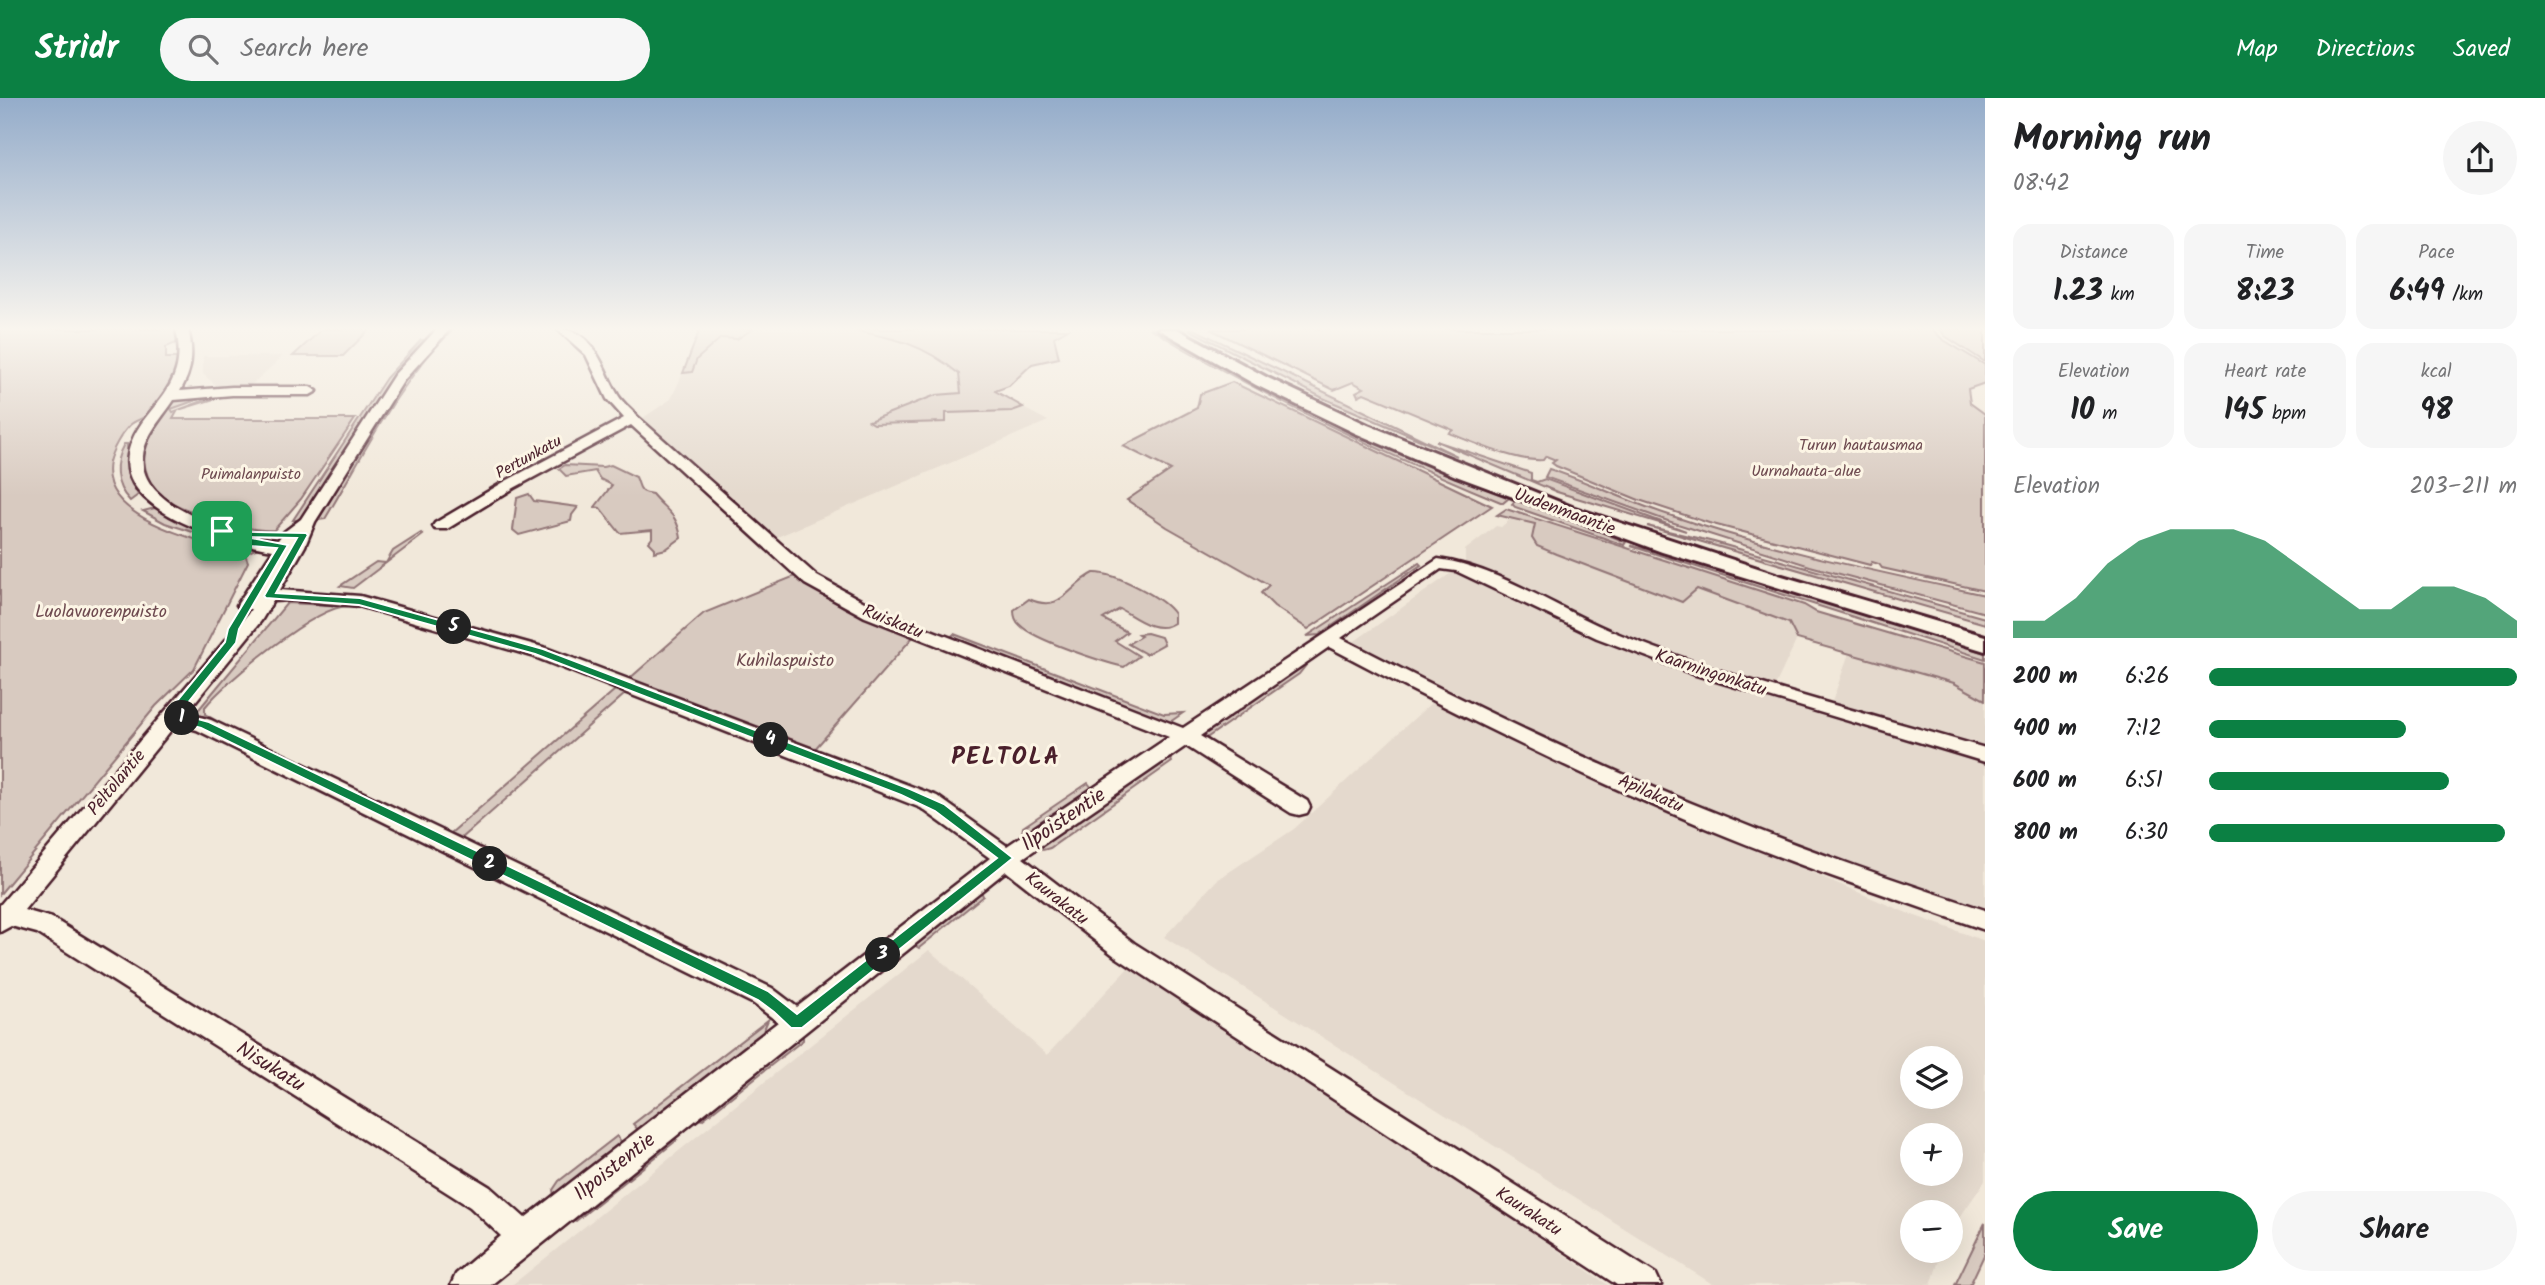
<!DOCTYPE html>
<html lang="en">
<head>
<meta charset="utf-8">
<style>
  :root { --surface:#fff; --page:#f6f6f6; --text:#202124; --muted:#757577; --accent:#0b8043 }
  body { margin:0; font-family:Kalam,sans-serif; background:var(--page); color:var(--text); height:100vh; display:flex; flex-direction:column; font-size:26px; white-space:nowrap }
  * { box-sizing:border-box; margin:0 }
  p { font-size:23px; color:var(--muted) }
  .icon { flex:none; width:38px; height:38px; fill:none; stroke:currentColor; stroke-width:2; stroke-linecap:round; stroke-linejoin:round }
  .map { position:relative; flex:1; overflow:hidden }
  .sheet { display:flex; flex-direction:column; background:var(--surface); width:560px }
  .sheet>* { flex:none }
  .buttons { position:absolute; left:1900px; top:948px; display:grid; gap:14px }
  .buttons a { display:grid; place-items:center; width:63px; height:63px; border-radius:50%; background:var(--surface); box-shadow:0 7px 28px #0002; font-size:35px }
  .pin { position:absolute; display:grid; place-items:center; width:60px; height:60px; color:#fff; margin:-30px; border-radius:14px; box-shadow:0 4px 10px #0006 }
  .km { position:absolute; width:35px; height:35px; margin:-18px; border-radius:50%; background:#222; color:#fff; font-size:19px; line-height:35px; text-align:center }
  .round { display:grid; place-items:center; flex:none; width:74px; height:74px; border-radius:37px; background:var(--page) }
  .overview { display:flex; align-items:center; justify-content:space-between; height:119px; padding:0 28px }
  h1 { font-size:38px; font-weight:800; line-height:52px }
  .stats { display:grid; grid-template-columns:repeat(3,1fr); gap:10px; height:119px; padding:7px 28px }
  .stats div { display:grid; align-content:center; border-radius:18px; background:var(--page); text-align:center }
  .stats b { font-size:30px; font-weight:800 }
  .stats small { font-size:19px; font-weight:400 }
  .stats p { font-size:19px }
  .chart { height:196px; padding:14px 28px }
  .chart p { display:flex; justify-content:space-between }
  .chart svg { width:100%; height:126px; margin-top:7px; fill:var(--accent); opacity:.7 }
  .action { display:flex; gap:14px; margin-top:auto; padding:14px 28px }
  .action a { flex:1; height:80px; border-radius:42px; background:var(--accent); color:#fff; font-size:28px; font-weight:800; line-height:80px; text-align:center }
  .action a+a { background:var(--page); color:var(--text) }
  ul { padding:0 28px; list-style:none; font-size:23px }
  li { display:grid; grid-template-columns:112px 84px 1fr; align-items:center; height:52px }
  li i { height:18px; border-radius:9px; background:var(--accent) }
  header { display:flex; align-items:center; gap:42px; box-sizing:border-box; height:98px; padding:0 35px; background:var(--accent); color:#fff }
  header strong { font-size:33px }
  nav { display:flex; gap:38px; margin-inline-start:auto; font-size:24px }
  .search { width:490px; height:63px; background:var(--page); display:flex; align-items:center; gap:18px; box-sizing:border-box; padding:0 24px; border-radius:38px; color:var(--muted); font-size:26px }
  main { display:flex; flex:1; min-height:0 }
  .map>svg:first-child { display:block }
  .built { fill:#e4d9cd; fill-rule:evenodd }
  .green { fill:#d8cac0; stroke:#917476; stroke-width:2 }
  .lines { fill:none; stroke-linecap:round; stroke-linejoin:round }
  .minor-casing { stroke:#4a1f2b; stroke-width:5 }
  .major-casing { stroke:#4a1f2b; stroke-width:6 }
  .minor { fill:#fcf5e5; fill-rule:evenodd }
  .major { fill:#fcf5e5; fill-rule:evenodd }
  .route { fill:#0b8043; stroke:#fff; stroke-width:2; fill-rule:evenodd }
  .labels { text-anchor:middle; stroke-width:6; stroke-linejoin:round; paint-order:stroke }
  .far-park-label { font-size:16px; fill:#6e4a50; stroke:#fcf5e5 }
  .far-street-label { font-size:16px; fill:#4a1f2b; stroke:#fcf5e5 }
  .street-label { font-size:18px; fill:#4a1f2b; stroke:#fcf5e5 }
  .park-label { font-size:18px; fill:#6e4a50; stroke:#fcf5e5 }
  .near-street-label { font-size:21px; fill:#4a1f2b; stroke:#fcf5e5 }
  .district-label { font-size:24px; font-weight:bold; letter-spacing:2px; fill:#4a1f2b; stroke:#fcf5e5 }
</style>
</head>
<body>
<header>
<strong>Stridr</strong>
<div class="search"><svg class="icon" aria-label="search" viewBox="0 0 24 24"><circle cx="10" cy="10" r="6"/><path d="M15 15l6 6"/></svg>Search here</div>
<nav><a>Map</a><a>Directions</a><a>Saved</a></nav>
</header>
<main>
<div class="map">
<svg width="1985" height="1187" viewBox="0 0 1985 1187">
  <rect width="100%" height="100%" fill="#f1e8da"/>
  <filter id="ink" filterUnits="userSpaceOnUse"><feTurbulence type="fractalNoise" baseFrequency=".0143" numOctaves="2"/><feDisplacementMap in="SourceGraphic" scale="14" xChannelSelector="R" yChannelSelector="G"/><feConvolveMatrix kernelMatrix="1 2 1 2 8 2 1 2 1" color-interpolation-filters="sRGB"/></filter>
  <g filter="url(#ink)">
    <!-- built -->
    <g class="built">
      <polygon points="753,231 781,231 800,235 806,231 846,231 913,245 959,276 1048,323 777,439 643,320 671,301 683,275 692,274 697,261 722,240 737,241"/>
      <polygon points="203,258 283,258 249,289 218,289 203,276"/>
      <polygon points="1512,420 1535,426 1556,456 1644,490 1682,504 1697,491 1790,525 1797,541 1775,588 1647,546 1465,465 1465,452 1496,428 1501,429"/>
      <polygon points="1454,473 1551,520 1669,568 1985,665 1985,812 1818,755 1721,717 1533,634 1352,545"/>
      <polygon points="1849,555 1954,585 1985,601 1985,648 1832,604"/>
      <path d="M 1432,604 L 1536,654 L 1698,726 L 1907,815 L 1985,843 L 1985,1083 L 1951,1132 L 1951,1115 L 1913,1115 L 1913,1153 L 1942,1153 L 1931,1187 L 1714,1187 L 1164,839 L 1217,782 L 1294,731 ZM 1913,961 L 1951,961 L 1951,999 L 1913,999 ZM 1913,1038 L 1951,1038 L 1951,1076 L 1913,1076 Z"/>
      <polygon points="929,852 1047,957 1130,868 1533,1135 1608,1187 512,1187"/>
    </g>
    <!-- green -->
    <g class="green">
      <path d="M 0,231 L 175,231 L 179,244 L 166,249 L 166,260 L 178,260 C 175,280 165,302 149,316 C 143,321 135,322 130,327 C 121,336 112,352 109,364 C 97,423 206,443 245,456 L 248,464 L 194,571 L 156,608 L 0,796 Z"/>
      <polygon points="322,231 370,231 343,258 293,258"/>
      <path d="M 449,231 L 454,231 C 398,283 364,356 325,421 L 318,422 L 404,280 Z"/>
      <polygon points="700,231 753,231 737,241 721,240 697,261 692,274 683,275"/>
      <path d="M 846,231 L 1068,231 L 1054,239 L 1059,260 L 1032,266 L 1009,288 L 995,293 L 1023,309 L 1012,313 L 946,315 L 946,324 L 874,326 L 869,323 L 936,297 L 961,295 L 959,276 C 921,244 893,240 846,231 Z"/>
      <path d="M 1151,231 L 1157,231 L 1244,278 L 1430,367 L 1626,444 L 1624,447 L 1515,409 L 1512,406 L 1515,403 L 1509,400 L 1503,405 C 1383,355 1262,299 1151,231 Z"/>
      <polygon points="1188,231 1194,231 1457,358 1323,300"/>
      <path d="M 1210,231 L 1932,231 L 1942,241 L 1985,267 L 1985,285 L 1968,291 L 1970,305 L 1985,316 L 1985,493 L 1882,470 L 1879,466 L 1872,464 L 1870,467 L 1709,425 L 1639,402 L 1556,368 L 1552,365 L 1556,362 L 1546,358 L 1543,362 C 1517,364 1475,345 1449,335 L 1453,332 L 1364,295 L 1358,298 L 1356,294 L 1364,290 L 1353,284 L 1334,292 Z"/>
      <polygon points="1940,231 1985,231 1985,264 1945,238"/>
      <polygon points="421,242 424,242 405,266 299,422 293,422 386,280"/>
      <polygon points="1232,284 1492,408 1308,531 1274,508 1261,495 1269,487 1167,429 1127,402 1171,372 1123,348 1197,310 1200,296"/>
      <path d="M 219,297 L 227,297 L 178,312 L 173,321 L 355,321 L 301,401 L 274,432 C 252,435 179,412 161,398 C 149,388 143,368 144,355 C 145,337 164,318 174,304 L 179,301 L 205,299 L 171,311 L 173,314 Z"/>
      <polygon points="1436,343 1531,375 1531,382 1537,384 1545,381 1686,433 1557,394"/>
      <path d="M 124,346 L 127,346 L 127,376 L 138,397 L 130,403 C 114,387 113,365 124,346 Z"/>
      <path d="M 565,367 L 603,369 L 611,367 L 636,379 C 641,390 637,393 652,396 C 667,414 677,415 681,440 L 666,451 L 654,454 L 655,450 L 649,444 L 652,440 L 652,432 L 620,435 L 600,410 L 595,409 L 612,387 L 600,381 L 595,373 L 566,378 L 559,371 Z"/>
      <path d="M 1549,371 C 1590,384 1628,404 1669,417 C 1772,452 1879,474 1985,497 L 1985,515 L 1810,468 L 1668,423 L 1545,379 Z"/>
      <polygon points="529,396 534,403 578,409 572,417 571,423 519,437 513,432 517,400"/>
      <polygon points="155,410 258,450 251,453 165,425 143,413"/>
      <polygon points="1506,411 1804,507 1816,514 1985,564 1985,602 1954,585 1797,541 1789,525 1697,491 1682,504 1556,456 1537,448 1532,440 1535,426 1497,417"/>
      <polygon points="1647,428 1714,444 1985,520 1985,526"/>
      <polygon points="421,435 423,437 353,490 340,488 376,464 386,465 393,453"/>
      <polygon points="1631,448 1677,458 1985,555 1985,561"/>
      <polygon points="1419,465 1421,467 1319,537 1307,538"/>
      <path d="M 1094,475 C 1114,474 1164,500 1174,516 L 1174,525 C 1156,537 1136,520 1120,511 L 1103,521 L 1127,534 L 1115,543 L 1139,558 L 1124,569 C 1103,564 1034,542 1020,527 C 1015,523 1014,518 1014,512 L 1029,501 C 1062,516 1069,487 1094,475 Z"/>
      <polygon points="795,478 845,510 914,538 814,652 628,582 704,515"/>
      <path d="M 287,505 L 348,508 C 316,508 226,583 205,609 L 205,616 L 215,622 L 210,623 L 195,616 Z"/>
      <polygon points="921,528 951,539 954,536 1164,616 1183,615 1170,624 1161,622"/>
      <polygon points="1147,535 1161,539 1164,546 1146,556 1128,546 1141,538 1138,536"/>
      <polygon points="1311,561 1299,576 1205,641 1205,634"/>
      <polygon points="615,592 625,596 462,740 451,735"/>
      <polygon points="1169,658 1172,664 1050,750 1043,752 1040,749"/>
      <polygon points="1088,685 1092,690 1028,735 1022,735 1023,729"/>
      <polygon points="981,793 983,798 919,850 914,847"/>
      <polygon points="768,922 762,936 639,1033 633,1026"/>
      <polygon points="803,936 803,942 702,1022 699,1021 700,1017"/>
      <polygon points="617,1038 623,1046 554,1097 553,1092 559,1083"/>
      <polygon points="672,1038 677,1042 576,1123 570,1121"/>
      <polygon points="1985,1125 1985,1155 1970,1187 1955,1187"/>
    </g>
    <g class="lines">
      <!-- minor casing -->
      <g class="minor-casing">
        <path id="minor" d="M 176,231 L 188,231 C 194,255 192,273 180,293 L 232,289 L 310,289 L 317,293 L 310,297 L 232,297 L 174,302 C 163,319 145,337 143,358 C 136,410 239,438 278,442 L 284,434 L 301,421 L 394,277 L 437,231 L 450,231 L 404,282 L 315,424 L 305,448 L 280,492 L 360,498 L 546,550 L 937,698 L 1007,748 L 1169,639 L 865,519 L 805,486 L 631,327 L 514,390 L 447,431 L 435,431 L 433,428 L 435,425 L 504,384 L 624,320 L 607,301 L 586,257 L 557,231 C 595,231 602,270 618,297 C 623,305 631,311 637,318 L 817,478 L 877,511 L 1183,630 L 1438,461 C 1497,469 1554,509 1609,532 C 1730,582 1860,613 1985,650 L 1985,664 L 1693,576 L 1597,540 L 1456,473 L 1441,471 L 1341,540 C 1467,605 1594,667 1726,719 C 1811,754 1898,783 1985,812 L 1985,832 C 1893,800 1801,769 1711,732 C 1581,678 1454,615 1329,549 L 1200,638 L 1307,703 L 1310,709 L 1307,715 L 1299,717 L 1291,715 L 1186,648 L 1023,760 L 1134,845 L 1656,1176 L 1661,1187 L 1617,1187 L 1116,859 L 1006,773 L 491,1187 L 451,1187 L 456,1176 L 501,1138 L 470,1109 L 37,835 L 11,828 L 0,834 L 0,807 L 248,516 L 251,511 L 240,511 L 237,507 L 273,452 C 231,446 118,414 128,357 C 137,307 191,298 176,231 ZM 290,502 L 359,508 L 532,558 L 921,710 L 990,760 L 797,909 L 772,890 L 211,622 L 186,615 L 261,523 L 273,503 ZM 176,626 L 197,632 L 754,906 L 778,924 L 525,1120 L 490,1089 L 52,820 L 24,812 Z"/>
      </g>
      <!-- major casing -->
      <g class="major-casing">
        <polygon id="major" points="1158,231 1177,231 1268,280 1368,327 1572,409 1782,478 1985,538 1985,553 1662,454 1456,378 1355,335 1256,287"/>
      </g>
      <!-- minor -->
      <use href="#minor" class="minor"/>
      <!-- major -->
      <use href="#major" class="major"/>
    </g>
  </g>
  <!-- sky -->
  <linearGradient id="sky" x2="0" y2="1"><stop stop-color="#94acca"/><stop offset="0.58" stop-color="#f9f5ee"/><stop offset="1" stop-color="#f9f5ee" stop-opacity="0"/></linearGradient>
  <rect width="1985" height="398" fill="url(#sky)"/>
  <!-- route -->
  <path class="route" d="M 222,430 L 252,434 L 306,435 L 308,437 L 276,495 L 360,500 L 543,551 L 910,691 L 944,706 L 1013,760 L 802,930 L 791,930 L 774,914 L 758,902 L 201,630 L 167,621 L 167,615 L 225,544 L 228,531 L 277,450 L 251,448 L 219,435 L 219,431 ZM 246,439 L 297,440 L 264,498 L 266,500 L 359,507 L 535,556 L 901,697 L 935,713 L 997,760 L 797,916 L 768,893 L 209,624 L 179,616 L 236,545 L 239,531 L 288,447 Z"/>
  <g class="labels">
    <!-- far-park labels -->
    <g class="far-park-label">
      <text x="1861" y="352">Turun hautausmaa</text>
      <text x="1806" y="378">Uurnahauta-alue</text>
      <text x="251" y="381">Puimalanpuisto</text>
    </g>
    <!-- far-street labels -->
    <g class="far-street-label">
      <text transform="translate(528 358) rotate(-29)" y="6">Pertunkatu</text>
    </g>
    <!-- street labels -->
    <g class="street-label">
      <text transform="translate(1565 413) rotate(20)" y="6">Uudenmaantie</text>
      <text transform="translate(893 523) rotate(22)" y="6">Ruiskatu</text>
      <text transform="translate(1711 574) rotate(18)" y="6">Kaarningonkatu</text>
      <text transform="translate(116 684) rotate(-50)" y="6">Peltolantie</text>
      <text transform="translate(1651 695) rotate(24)" y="6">Apilakatu</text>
      <text transform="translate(1057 800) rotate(38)" y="6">Kaurakatu</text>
      <text transform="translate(1529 1113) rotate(33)" y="6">Kaurakatu</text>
    </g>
    <!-- park labels -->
    <g class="park-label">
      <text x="101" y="519">Luolavuorenpuisto</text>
      <text x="785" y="568">Kuhilaspuisto</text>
    </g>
    <!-- near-street labels -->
    <g class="near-street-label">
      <text transform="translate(1063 721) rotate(-34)" y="7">Ilpoistentie</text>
      <text transform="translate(271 968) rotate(32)" y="7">Nisukatu</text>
      <text transform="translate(614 1068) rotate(-38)" y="7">Ilpoistentie</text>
    </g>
    <!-- district labels -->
    <g class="district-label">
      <text x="1006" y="666">PELTOLA</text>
    </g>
  </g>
</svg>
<div class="buttons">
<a><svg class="icon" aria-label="layers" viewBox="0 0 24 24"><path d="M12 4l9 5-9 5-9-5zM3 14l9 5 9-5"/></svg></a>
<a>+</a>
<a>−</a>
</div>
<div class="pin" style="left:222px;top:433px;background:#1e9e55"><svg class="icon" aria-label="arrive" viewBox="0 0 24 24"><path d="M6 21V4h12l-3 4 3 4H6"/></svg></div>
<b class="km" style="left:182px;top:620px">1</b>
<b class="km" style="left:490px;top:766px">2</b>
<b class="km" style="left:883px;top:857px">3</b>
<b class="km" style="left:771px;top:642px">4</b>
<b class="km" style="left:454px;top:529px">5</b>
</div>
<section class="sheet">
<div class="overview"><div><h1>Morning run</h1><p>08:42</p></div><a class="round"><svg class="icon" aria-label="share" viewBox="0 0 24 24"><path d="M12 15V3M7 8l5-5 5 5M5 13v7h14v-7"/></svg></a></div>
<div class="stats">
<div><p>Distance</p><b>1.23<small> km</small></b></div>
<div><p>Time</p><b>8:23</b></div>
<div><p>Pace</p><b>6:49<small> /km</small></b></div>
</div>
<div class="stats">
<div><p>Elevation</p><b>10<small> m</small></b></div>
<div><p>Heart rate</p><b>145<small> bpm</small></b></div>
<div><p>kcal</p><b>98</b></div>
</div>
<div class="chart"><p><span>Elevation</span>203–211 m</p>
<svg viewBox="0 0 160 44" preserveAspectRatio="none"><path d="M0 44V38L10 38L20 30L30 18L40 10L50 6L60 6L70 6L80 10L90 18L100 26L110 34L120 34L130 26L140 26L150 30L160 38V44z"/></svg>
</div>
<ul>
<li><b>200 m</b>6:26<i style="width:100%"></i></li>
<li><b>400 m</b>7:12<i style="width:64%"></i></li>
<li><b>600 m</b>6:51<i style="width:78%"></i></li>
<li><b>800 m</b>6:30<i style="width:96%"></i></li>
</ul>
<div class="action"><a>Save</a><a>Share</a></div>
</section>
</main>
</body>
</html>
